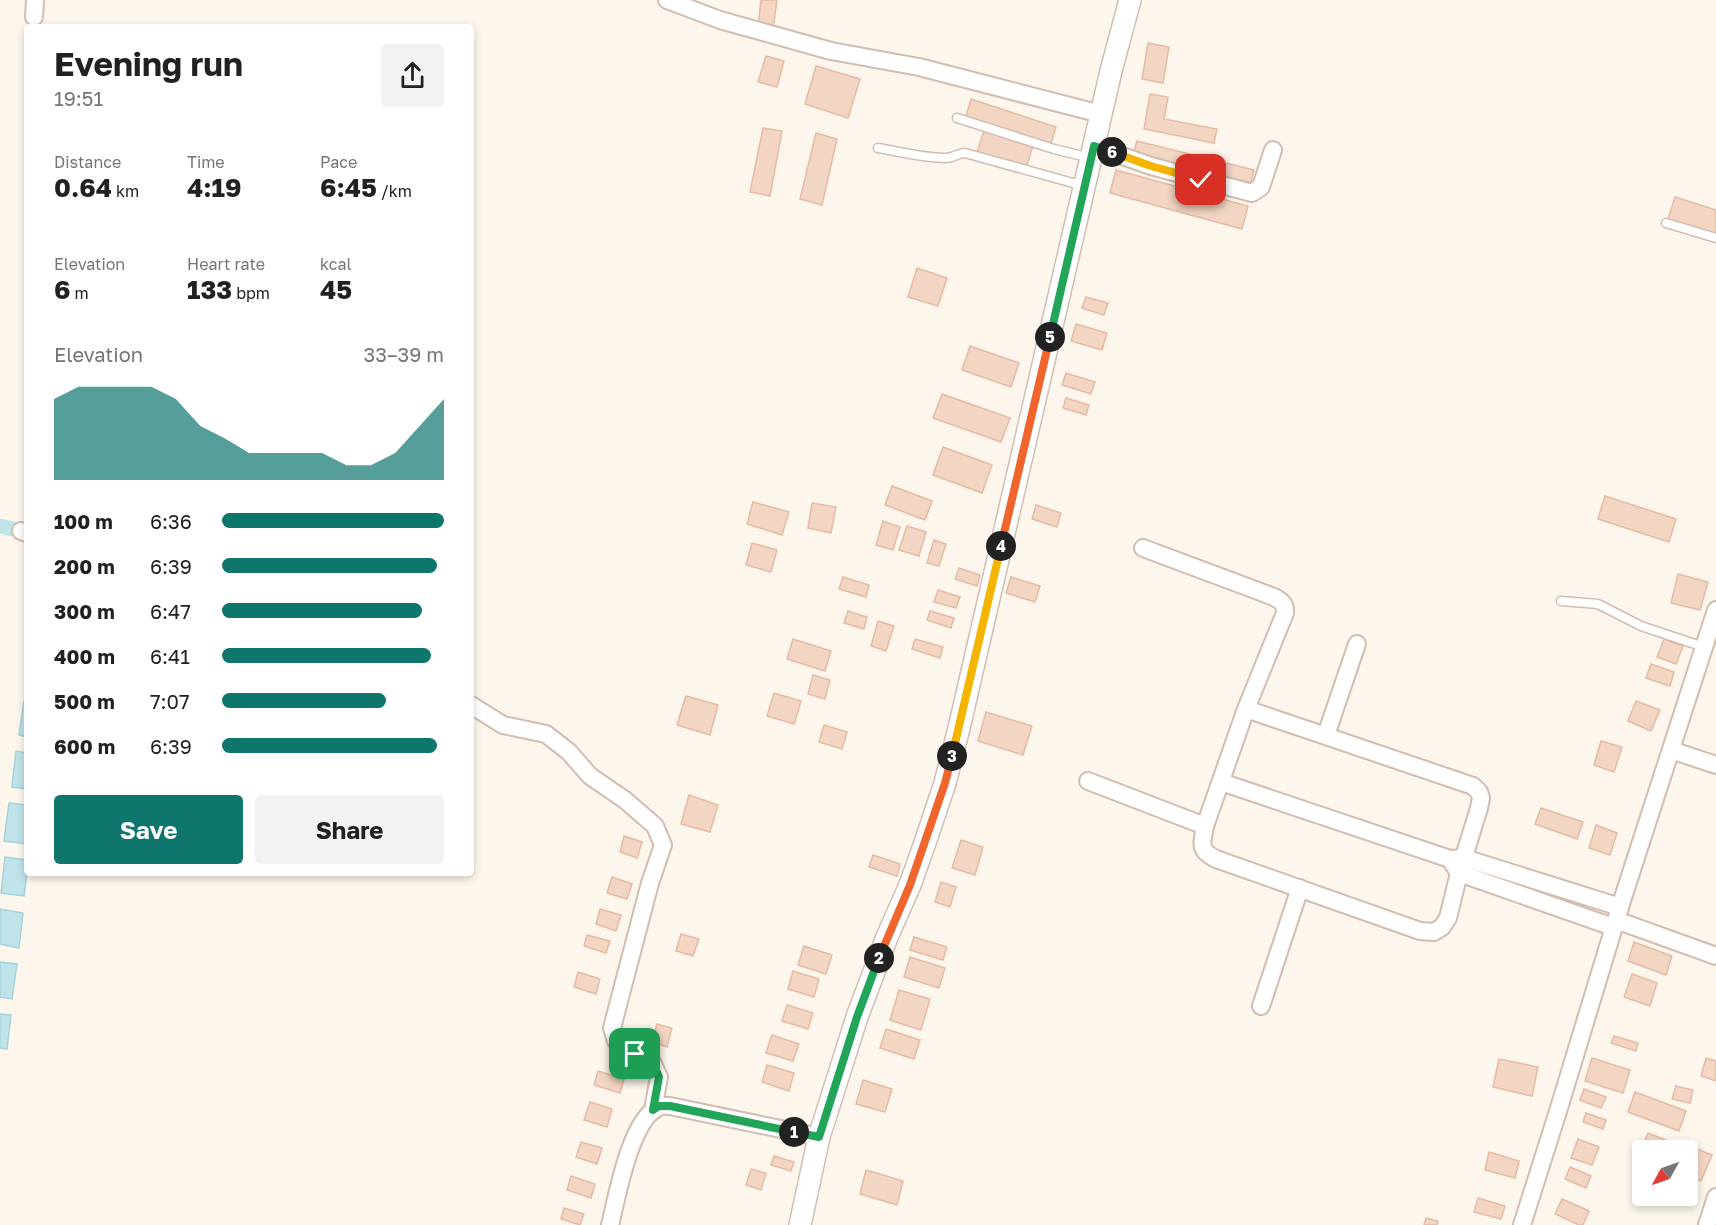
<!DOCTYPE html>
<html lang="en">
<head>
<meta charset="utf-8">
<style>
  :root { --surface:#fff; --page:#f2f2f2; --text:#202124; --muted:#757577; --accent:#0f766e }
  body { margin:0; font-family:"Golos Text",sans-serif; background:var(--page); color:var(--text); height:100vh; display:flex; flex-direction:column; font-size:22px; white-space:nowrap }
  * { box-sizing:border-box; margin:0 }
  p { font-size:20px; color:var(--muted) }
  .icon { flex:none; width:33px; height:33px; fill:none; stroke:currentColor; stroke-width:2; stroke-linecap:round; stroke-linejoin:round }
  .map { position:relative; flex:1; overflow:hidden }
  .panel { position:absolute; left:24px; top:24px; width:450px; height:852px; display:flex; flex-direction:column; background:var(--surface); border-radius:6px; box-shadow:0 3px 9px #0003 }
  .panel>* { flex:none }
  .needle { width:39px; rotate:230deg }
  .controls { position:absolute; left:1632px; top:1140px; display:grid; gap:12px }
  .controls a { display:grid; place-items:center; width:66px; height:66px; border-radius:6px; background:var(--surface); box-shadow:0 3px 9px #0003; font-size:30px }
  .pin { position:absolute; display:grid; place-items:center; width:51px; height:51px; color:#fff; margin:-26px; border-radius:12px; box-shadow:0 3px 9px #0006 }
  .km { position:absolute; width:30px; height:30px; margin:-15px; border-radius:50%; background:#222; color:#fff; font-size:16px; line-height:30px; text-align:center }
  .round { display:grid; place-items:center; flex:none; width:63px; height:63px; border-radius:6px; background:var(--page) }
  .headline { display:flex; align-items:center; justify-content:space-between; height:102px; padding:0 30px }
  h1 { font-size:33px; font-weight:700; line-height:45px }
  .metrics { display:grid; grid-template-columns:repeat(3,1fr); gap:9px; height:102px; padding:6px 30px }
  .metrics div { display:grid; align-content:center }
  .metrics b { font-size:26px; font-weight:700 }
  .metrics small { font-size:16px; font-weight:400 }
  .metrics p { font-size:16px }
  .chart { height:168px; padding:12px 30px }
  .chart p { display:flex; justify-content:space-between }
  .chart svg { width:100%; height:108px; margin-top:6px; fill:var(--accent); opacity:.7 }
  .cta { display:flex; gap:12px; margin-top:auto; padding:12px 30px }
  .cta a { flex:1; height:69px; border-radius:6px; background:var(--accent); color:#fff; font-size:24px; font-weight:700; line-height:69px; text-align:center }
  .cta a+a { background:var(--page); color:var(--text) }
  ul { padding:0 30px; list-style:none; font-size:20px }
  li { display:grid; grid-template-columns:96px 72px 1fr; align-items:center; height:45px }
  li i { height:15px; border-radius:8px; background:var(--accent) }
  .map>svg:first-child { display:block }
  .water { fill:#bfe3e8; stroke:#a5d3da; stroke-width:1.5 }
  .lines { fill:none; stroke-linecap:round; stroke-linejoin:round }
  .canal { stroke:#bfe3e8; stroke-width:15 }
  .building { fill:#f3d5c3; stroke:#e6bba3; stroke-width:1.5 }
  .service-casing { stroke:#d1beb0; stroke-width:11 }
  .minor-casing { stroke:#d1beb0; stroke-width:20 }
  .tertiary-casing { stroke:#d1beb0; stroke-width:24 }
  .service { stroke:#fff; stroke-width:8 }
  .minor { stroke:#fff; stroke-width:16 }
  .tertiary { stroke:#fff; stroke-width:21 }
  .split-1-casing { stroke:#fff; stroke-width:12 }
  .split-2-casing { stroke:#fff; stroke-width:12 }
  .split-3-casing { stroke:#fff; stroke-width:12 }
  .split-4-casing { stroke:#fff; stroke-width:12 }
  .split-5-casing { stroke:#fff; stroke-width:12 }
  .split-6-casing { stroke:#fff; stroke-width:12 }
  .split-7-casing { stroke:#fff; stroke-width:12 }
  .split-1 { stroke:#22a559; stroke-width:8 }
  .split-2 { stroke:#22a559; stroke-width:8 }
  .split-3 { stroke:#f0652b; stroke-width:8 }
  .split-4 { stroke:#f5b400; stroke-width:8 }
  .split-5 { stroke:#f0652b; stroke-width:8 }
  .split-6 { stroke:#22a559; stroke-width:8 }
  .split-7 { stroke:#f5b400; stroke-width:8 }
</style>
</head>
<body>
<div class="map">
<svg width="1716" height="1225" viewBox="0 0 1716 1225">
  <rect width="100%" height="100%" fill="#fdf6ec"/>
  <!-- water -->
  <g class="water">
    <polygon points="24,701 27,702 27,737 19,735"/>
    <polygon points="16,751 27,753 27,789 12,787"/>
    <polygon points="9,803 27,805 27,844 4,841"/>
    <polygon points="5,857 27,860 27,873 24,896 1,893"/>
    <polygon points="0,909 23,913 19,948 0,944"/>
    <polygon points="0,962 17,964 12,999 0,997"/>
    <polygon points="0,1014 11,1015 7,1049 0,1048"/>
  </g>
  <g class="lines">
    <!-- canal -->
    <polyline class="canal" points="0,526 21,531"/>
  </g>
  <!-- building -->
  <g class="building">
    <polygon points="761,0 777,0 773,29 758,27"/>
    <polygon points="1148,43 1169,47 1163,83 1142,79"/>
    <polygon points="766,56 784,61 777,87 758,82"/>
    <polygon points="816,66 860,79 848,118 805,104"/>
    <polygon points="1150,94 1168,97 1164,119 1217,129 1214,143 1144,129"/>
    <polygon points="971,99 1056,127 1050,147 965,119"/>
    <polygon points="763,128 782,131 770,196 750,192"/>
    <polygon points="984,131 1033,146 1026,168 977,152"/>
    <polygon points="816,133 837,139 822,205 800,199"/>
    <polygon points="1137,141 1254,170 1251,183 1133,154"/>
    <polygon points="1116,170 1248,206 1242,229 1110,193"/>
    <polygon points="1675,197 1716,210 1716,234 1668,219"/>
    <polygon points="917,268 947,278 938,306 908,297"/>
    <polygon points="1086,297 1108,303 1104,315 1082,308"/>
    <polygon points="1076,324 1107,333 1102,350 1071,341"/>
    <polygon points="970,346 1019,363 1011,387 962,370"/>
    <polygon points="1066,373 1095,382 1091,394 1062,385"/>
    <polygon points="942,394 1010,418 1001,442 933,418"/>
    <polygon points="1066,398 1089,405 1086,415 1063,408"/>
    <polygon points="943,447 992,465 982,493 933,475"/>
    <polygon points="892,486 932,501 925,520 885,505"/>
    <polygon points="1605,496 1676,519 1669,542 1598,519"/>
    <polygon points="753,502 789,512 782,535 747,524"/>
    <polygon points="812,503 836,507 831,533 808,528"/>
    <polygon points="1036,505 1061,513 1057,527 1032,519"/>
    <polygon points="883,521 900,527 893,550 876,545"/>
    <polygon points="907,526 926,532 919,556 899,550"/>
    <polygon points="934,540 946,544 939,566 927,563"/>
    <polygon points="752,543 777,550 771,572 746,565"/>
    <polygon points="959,568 980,575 977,586 955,579"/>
    <polygon points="1678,574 1708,582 1700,610 1671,603"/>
    <polygon points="843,577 869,585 866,597 839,589"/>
    <polygon points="1011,577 1040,586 1035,602 1006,593"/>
    <polygon points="938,590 960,597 956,608 934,602"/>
    <polygon points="848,611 867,617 864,629 844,623"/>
    <polygon points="930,611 954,618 951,628 927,620"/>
    <polygon points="878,621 894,626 886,651 871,646"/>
    <polygon points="793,639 831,651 825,671 787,659"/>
    <polygon points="915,639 943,647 940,658 912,649"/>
    <polygon points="1664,639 1683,646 1676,664 1657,657"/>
    <polygon points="1651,664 1674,672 1670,686 1646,678"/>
    <polygon points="813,675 830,680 825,699 808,694"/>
    <polygon points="774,693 801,701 794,724 767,716"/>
    <polygon points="686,696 718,705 710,735 677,725"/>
    <polygon points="1636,701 1660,710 1651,731 1628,721"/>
    <polygon points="986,712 1032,726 1023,755 978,741"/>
    <polygon points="824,725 847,732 842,749 819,742"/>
    <polygon points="1601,741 1622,747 1614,772 1594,765"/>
    <polygon points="689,795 718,805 710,832 681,824"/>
    <polygon points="1541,808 1583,822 1577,839 1535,824"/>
    <polygon points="1596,825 1617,833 1610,855 1589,848"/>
    <polygon points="624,836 642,842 637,858 620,852"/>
    <polygon points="961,840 983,847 975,875 952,868"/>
    <polygon points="873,855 900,864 897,876 869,867"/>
    <polygon points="612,877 632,884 627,899 607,893"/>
    <polygon points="941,882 956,887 950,907 935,902"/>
    <polygon points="600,909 621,915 616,931 596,924"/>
    <polygon points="681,934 699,939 693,956 676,951"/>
    <polygon points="587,935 610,941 606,953 584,946"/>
    <polygon points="914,937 947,947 943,960 910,950"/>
    <polygon points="1634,942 1672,956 1666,975 1628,961"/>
    <polygon points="804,946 832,955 826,974 798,965"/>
    <polygon points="910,957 945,968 939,988 904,977"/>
    <polygon points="793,971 819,979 814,997 788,989"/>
    <polygon points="578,972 600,979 596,994 574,987"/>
    <polygon points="1632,974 1657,983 1650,1006 1624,997"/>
    <polygon points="899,990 930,999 921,1030 890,1020"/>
    <polygon points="787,1005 813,1013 808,1029 782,1021"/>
    <polygon points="657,1024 672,1028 667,1047 652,1042"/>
    <polygon points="886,1029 920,1040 914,1059 880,1048"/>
    <polygon points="772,1035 799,1044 793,1061 766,1053"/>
    <polygon points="1614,1036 1638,1043 1636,1051 1611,1043"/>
    <polygon points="1592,1058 1630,1070 1623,1093 1585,1081"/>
    <polygon points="1706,1058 1716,1061 1716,1081 1701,1076"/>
    <polygon points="1499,1059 1538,1067 1532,1096 1493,1087"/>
    <polygon points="767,1065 794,1073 789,1091 762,1082"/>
    <polygon points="598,1071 624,1079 620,1093 594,1085"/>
    <polygon points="863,1080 892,1089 885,1112 856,1104"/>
    <polygon points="1676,1086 1693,1090 1690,1103 1672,1099"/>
    <polygon points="1584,1089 1606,1097 1601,1108 1580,1100"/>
    <polygon points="1635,1092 1686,1111 1679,1131 1628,1112"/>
    <polygon points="590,1102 612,1109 607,1127 584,1120"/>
    <polygon points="1586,1113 1606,1120 1603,1129 1583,1122"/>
    <polygon points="1648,1133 1668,1141 1664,1150 1642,1150 1642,1159 1638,1158"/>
    <polygon points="1578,1139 1599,1147 1592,1165 1571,1158"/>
    <polygon points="1677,1141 1712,1155 1701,1181 1688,1176 1688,1150 1673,1150"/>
    <polygon points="581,1142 602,1148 597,1164 576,1157"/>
    <polygon points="1489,1152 1519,1161 1515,1178 1485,1170"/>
    <polygon points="774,1156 794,1162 791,1171 771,1165"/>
    <polygon points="1570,1167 1591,1176 1586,1188 1565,1179"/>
    <polygon points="751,1169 766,1173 761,1190 746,1185"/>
    <polygon points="866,1170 903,1181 897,1205 860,1194"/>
    <polygon points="571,1176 595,1184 591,1198 567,1190"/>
    <polygon points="1478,1198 1505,1206 1501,1219 1474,1212"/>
    <polygon points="1562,1199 1589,1211 1583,1225 1579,1225 1555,1214"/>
    <polygon points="564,1208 584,1214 580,1225 561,1219"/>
    <polygon points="1426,1218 1438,1221 1437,1225 1424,1225"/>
  </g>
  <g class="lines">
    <!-- service casing -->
    <g class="service-casing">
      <g id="service">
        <polyline points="957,118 1054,149 1091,158"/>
        <path d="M 878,148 C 901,152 923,158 946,158 C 953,158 958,153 965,153 L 1084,186"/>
        <polyline points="1666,223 1716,238"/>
        <polyline points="1561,601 1598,604 1641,626 1704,647"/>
      </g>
    </g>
    <!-- minor casing -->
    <g class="minor-casing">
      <g id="minor">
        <polyline points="667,0 720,20 831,51 919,67 1101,114"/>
        <polyline points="34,17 35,0"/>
        <polyline points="1094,146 1151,166 1252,193 1261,187 1273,150"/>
        <polyline points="21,531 27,533"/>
        <path d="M 1143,548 L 1274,597 C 1281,601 1286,604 1285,613 L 1246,709 L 1205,826 C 1202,844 1198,850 1216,859 L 1420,931 L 1434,932 L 1442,927 L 1448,918 L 1459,873 L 1479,808 L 1481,798 L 1479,792 L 1473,786 L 1246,709"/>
        <polyline points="471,705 503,725 546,734 569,752 590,776 625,800 655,826 663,845 650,883 612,1028 616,1041 635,1054 652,1062 659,1077 653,1110"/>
        <polyline points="1326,735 1357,644"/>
        <polyline points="1671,750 1716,765"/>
        <polyline points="1088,781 1205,826"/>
        <polyline points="1221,782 1450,859"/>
        <polyline points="1616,920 1716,956"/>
        <polyline points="1613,927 1459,873 1450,859 1464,858 1620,907"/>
        <polyline points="1261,1006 1300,888"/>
        <path d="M 610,1225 C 617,1197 630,1122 657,1108 C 661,1105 665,1106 670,1106 L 819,1137"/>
        <polyline points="1522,1225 1559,1108 1620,907 1716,610"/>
        <polyline points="1707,1225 1716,1197"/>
      </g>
    </g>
    <!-- tertiary casing -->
    <g class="tertiary-casing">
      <polyline id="tertiary" points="800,1225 819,1137 857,1017 887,937 910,885 927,837 945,783 959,728 1111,71 1130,0"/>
    </g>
    <!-- service -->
    <use href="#service" class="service"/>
    <!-- minor -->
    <use href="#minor" class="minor"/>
    <!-- tertiary -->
    <use href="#tertiary" class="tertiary"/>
  </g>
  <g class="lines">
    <!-- split-1 casing -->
    <g class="split-1-casing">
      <polyline id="split-1" points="635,1054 652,1062 659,1077 653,1110 659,1106 670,1106 794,1132"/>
    </g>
    <!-- split-2 casing -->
    <g class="split-2-casing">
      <polyline id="split-2" points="794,1132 819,1137 857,1017 879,958"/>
    </g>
    <!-- split-3 casing -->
    <g class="split-3-casing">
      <polyline id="split-3" points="879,958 910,885 945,783 952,756"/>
    </g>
    <!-- split-4 casing -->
    <g class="split-4-casing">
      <polyline id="split-4" points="952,756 1001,546"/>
    </g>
    <!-- split-5 casing -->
    <g class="split-5-casing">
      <polyline id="split-5" points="1001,546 1050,337"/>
    </g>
    <!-- split-6 casing -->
    <g class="split-6-casing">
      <polyline id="split-6" points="1050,337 1094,146 1112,152"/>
    </g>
    <!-- split-7 casing -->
    <g class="split-7-casing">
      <polyline id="split-7" points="1112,152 1151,166 1201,180"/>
    </g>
    <!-- split-1 -->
    <use href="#split-1" class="split-1"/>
    <!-- split-2 -->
    <use href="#split-2" class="split-2"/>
    <!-- split-3 -->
    <use href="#split-3" class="split-3"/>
    <!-- split-4 -->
    <use href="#split-4" class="split-4"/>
    <!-- split-5 -->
    <use href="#split-5" class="split-5"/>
    <!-- split-6 -->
    <use href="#split-6" class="split-6"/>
    <!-- split-7 -->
    <use href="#split-7" class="split-7"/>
  </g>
</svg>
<div class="controls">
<a><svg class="needle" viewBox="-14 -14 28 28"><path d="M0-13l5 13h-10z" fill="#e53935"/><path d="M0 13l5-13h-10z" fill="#757577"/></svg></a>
</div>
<div class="pin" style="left:635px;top:1054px;background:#1e9e55"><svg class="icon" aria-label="arrive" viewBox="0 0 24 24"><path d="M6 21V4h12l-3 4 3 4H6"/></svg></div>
<div class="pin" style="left:1201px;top:180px;background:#d93025"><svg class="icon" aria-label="check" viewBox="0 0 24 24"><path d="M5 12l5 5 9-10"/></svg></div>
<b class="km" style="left:794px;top:1132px">1</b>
<b class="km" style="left:879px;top:958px">2</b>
<b class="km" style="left:952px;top:756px">3</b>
<b class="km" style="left:1001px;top:546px">4</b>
<b class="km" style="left:1050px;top:337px">5</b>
<b class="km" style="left:1112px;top:152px">6</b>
<section class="panel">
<div class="headline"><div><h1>Evening run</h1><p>19:51</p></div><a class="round"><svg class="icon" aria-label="share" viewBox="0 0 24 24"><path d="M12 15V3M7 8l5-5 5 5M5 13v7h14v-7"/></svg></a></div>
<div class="metrics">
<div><p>Distance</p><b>0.64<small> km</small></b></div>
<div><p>Time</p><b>4:19</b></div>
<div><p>Pace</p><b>6:45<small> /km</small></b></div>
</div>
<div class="metrics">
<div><p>Elevation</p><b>6<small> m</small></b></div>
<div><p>Heart rate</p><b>133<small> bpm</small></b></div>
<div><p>kcal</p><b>45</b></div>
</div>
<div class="chart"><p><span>Elevation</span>33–39 m</p>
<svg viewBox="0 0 160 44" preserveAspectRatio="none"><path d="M0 44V11L10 6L20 6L30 6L40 6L50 11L60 22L70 27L80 33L90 33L100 33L110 33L120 38L130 38L140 33L150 22L160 11V44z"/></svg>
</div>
<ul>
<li><b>100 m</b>6:36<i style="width:100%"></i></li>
<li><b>200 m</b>6:39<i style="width:97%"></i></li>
<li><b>300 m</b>6:47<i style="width:90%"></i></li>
<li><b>400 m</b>6:41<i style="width:94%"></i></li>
<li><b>500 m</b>7:07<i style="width:74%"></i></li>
<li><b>600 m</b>6:39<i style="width:97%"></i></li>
</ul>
<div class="cta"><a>Save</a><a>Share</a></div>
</section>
</div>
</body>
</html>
